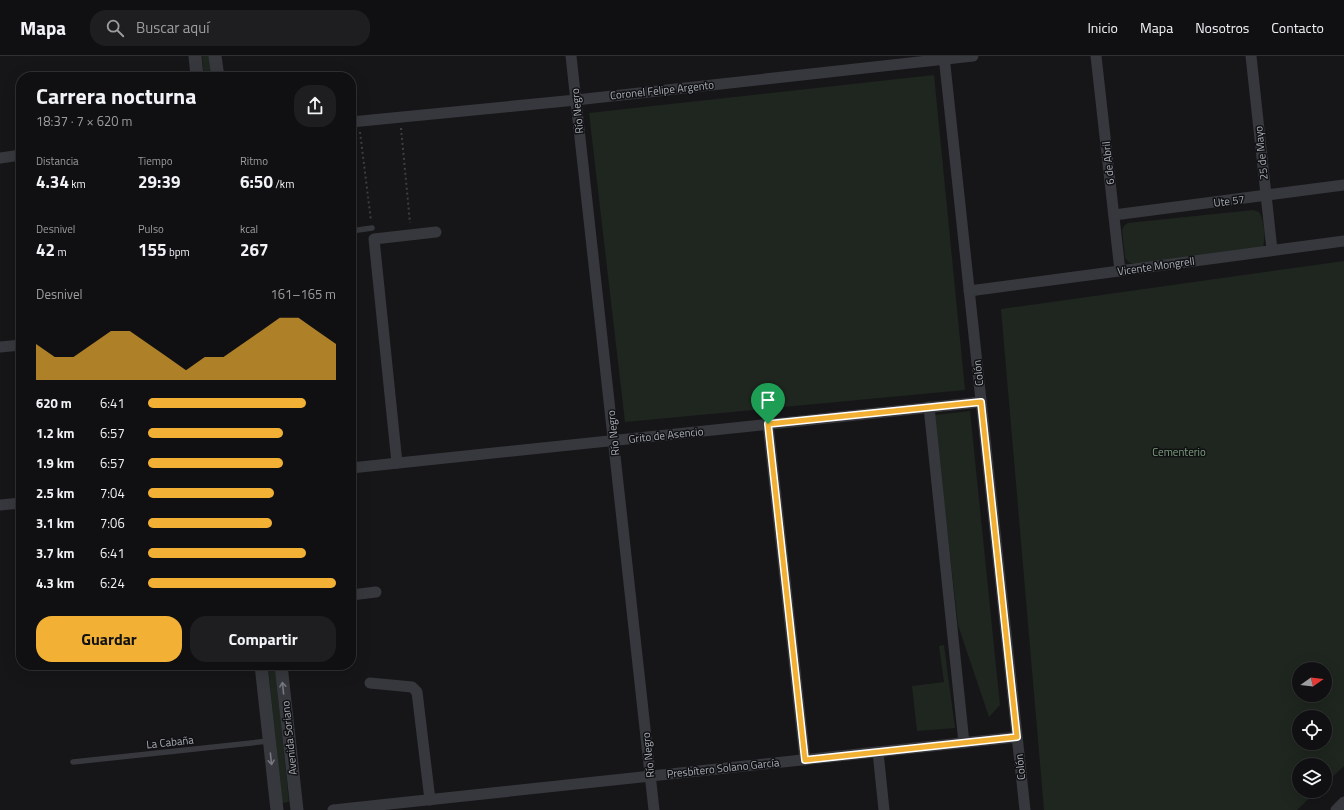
<!DOCTYPE html>
<html lang="es">
<head>
<meta charset="utf-8">
<style>
  :root { --surface:#101012; --page:#1e1e20; --text:#f1f3f6; --muted:#9c9d9f; --line:#303032; --accent:#f2b134 }
  body { margin:0; font-family:"Titillium Web",sans-serif; background:var(--page); color:var(--text); height:100vh; display:flex; flex-direction:column; font-size:15px; white-space:nowrap }
  * { box-sizing:border-box; margin:0 }
  p { font-size:13px; color:var(--muted) }
  .icon { flex:none; width:22px; height:22px; fill:none; stroke:currentColor; stroke-width:2; stroke-linecap:round; stroke-linejoin:round }
  .map { position:relative; flex:1; overflow:hidden }
  .panel { position:absolute; left:16px; top:16px; width:340px; height:598px; display:flex; flex-direction:column; background:var(--surface); border-radius:16px; box-shadow:0 4px 16px #0002,0 0 0 1px var(--line) }
  .panel>* { flex:none }
  .needle { width:26px; rotate:76deg }
  .fabs { position:absolute; left:1292px; top:606px; display:grid; gap:8px }
  .fabs a { display:grid; place-items:center; width:40px; height:40px; border-radius:50%; background:var(--surface); box-shadow:0 4px 16px #0002,0 0 0 1px var(--line); font-size:20px }
  .pin { position:absolute; display:grid; place-items:center; width:34px; height:34px; color:#fff; margin:-41px -17px; border-radius:50% 50% 50% 0; rotate:-45deg; box-shadow:0 0 4px #0007 }
  .pin .icon { rotate:45deg }
  .round { display:grid; place-items:center; flex:none; width:42px; height:42px; border-radius:16px; background:var(--page) }
  .headline { display:flex; align-items:center; justify-content:space-between; height:68px; padding:0 20px }
  h1 { font-size:22px; font-weight:700; line-height:30px }
  .metrics { display:grid; grid-template-columns:repeat(3,1fr); gap:6px; height:68px; padding:4px 20px }
  .metrics div { display:grid; align-content:center }
  .metrics b { font-size:17px; font-weight:700 }
  .metrics small { font-size:11px; font-weight:400 }
  .metrics p { font-size:11px }
  .chart { height:112px; padding:8px 20px }
  .chart p { display:flex; justify-content:space-between }
  .chart svg { width:100%; height:72px; margin-top:4px; fill:var(--accent); opacity:.7 }
  .cta { display:flex; gap:8px; margin-top:auto; padding:8px 20px }
  .cta a { flex:1; height:46px; border-radius:16px; background:var(--accent); color:#111; font-size:16px; font-weight:700; line-height:46px; text-align:center }
  .cta a+a { background:var(--page); color:var(--text) }
  ul { padding:0 20px; list-style:none; font-size:13px }
  li { display:grid; grid-template-columns:64px 48px 1fr; align-items:center; height:30px }
  li i { height:10px; border-radius:5px; background:var(--accent) }
  header { display:flex; align-items:center; gap:24px; box-sizing:border-box; height:56px; padding:0 20px; background:var(--surface); border-bottom:1px solid var(--line) }
  header strong { font-size:19px }
  nav { display:flex; gap:22px; margin-inline-start:auto; font-size:14px }
  .search { width:280px; height:36px; background:var(--page); display:flex; align-items:center; gap:10px; box-sizing:border-box; padding:0 14px; border-radius:16px; color:var(--muted); font-size:15px }
  .map>svg:first-child { display:block }
  .green { fill:#1e261f; fill-rule:evenodd }
  .lines { fill:none; stroke-linecap:round; stroke-linejoin:round }
  .path { stroke:#3d3f44; stroke-width:2; stroke-dasharray:2 3; stroke-linecap:butt }
  .service { stroke:#37383d; stroke-width:5.5 }
  .minor { stroke:#37383d; stroke-width:11 }
  .tertiary { stroke:#37383d; stroke-width:13 }
  .oneway { stroke:#757881 }
  .route-casing { stroke:#fff; stroke-width:8 }
  .route { stroke:#f2b134; stroke-width:5 }
  .labels { text-anchor:middle; stroke-width:3; stroke-linejoin:round; paint-order:stroke }
  .street-label { font-size:11px; fill:#a8adb8; stroke:#111113 }
  .park-label { font-size:11px; fill:#7fa381; stroke:#111113 }
</style>
</head>
<body>
<header>
<strong>Mapa</strong>
<div class="search"><svg class="icon" aria-label="search" viewBox="0 0 24 24"><circle cx="10" cy="10" r="6"/><path d="M15 15l6 6"/></svg>Buscar aquí</div>
<nav><a>Inicio</a><a>Mapa</a><a>Nosotros</a><a>Contacto</a></nav>
</header>
<div class="map">
<svg width="1344" height="754" viewBox="0 0 1344 754">
  <rect width="100%" height="100%" fill="#161618"/>
  <!-- green -->
  <g class="green">
    <polygon points="202,0 210,0 212,21 204,21"/>
    <polygon points="934,19 965,334 625,366 589,57"/>
    <path d="M 1253,154 L 1259,156 C 1264,164 1266,182 1263,191 L 1137,208 L 1130,207 L 1125,202 L 1122,174 L 1124,170 L 1128,167 Z"/>
    <path d="M 1344,205 L 1344,710 L 1325,728 L 1325,709 L 1299,709 L 1299,735 L 1317,735 L 1297,754 L 1044,754 L 1001,253 ZM 1299,613 L 1325,613 L 1325,639 L 1299,639 ZM 1299,661 L 1325,661 L 1325,687 L 1299,687 Z"/>
    <polygon points="970,355 1000,649 989,661 958,569 934,359"/>
    <polygon points="944,589 955,672 917,675 912,630 944,626 939,590"/>
    <polygon points="268,609 275,609 289,746 282,747"/>
  </g>
  <g class="lines">
    <!-- path -->
    <g class="path">
      <polyline points="401,72 410,167"/>
      <polyline points="360,76 371,165"/>
    </g>
    <!-- service -->
    <g class="service">
      <polyline points="351,175 372,172"/>
      <polyline points="73,706 269,685"/>
    </g>
    <!-- minor -->
    <g class="minor">
      <polyline points="571,0 654,754"/>
      <polyline points="944,0 1025,754"/>
      <polyline points="1096,0 1120,215"/>
      <polyline points="1251,0 1272,194"/>
      <polyline points="351,66 576,44 973,0"/>
      <polyline points="0,102 21,99"/>
      <polyline points="1114,159 1344,129"/>
      <polyline points="969,235 1344,185"/>
      <polyline points="0,291 21,289"/>
      <polyline points="929,351 964,687"/>
      <polyline points="768,368 805,704"/>
      <polyline points="397,407 374,183 436,176"/>
      <polyline points="351,412 981,346"/>
      <polyline points="0,449 21,447"/>
      <polyline points="351,539 376,536"/>
      <polyline points="370,627 412,631 417,636 430,744"/>
      <polyline points="878,696 884,754"/>
      <polyline points="333,754 1017,681"/>
      <polyline points="1336,754 1344,746"/>
    </g>
    <!-- tertiary -->
    <g class="tertiary">
      <polyline points="195,0 197,21"/>
      <polyline points="215,0 218,21"/>
      <polyline points="261,609 277,754"/>
      <polyline points="281,609 297,754"/>
    </g>
  </g>
  <!-- one-way arrows -->
  <defs><path id="oneway-shaft" d="M-6 0H5M1.5-3L5.5 0L1.5 3" fill="none" stroke-width="1.6" stroke-linecap="round" stroke-linejoin="round"/></defs>
  <g class="oneway">
    <use href="#oneway-shaft" transform="translate(283 632) rotate(-96)"/>
    <use href="#oneway-shaft" transform="translate(271 703) rotate(84)"/>
  </g>
  <g class="lines">
    <!-- route casing -->
    <g class="route-casing">
      <polygon id="route" points="981,346 1017,681 805,704 768,368"/>
    </g>
    <!-- route -->
    <use href="#route" class="route"/>
  </g>
  <g class="labels">
    <!-- street labels -->
    <g class="street-label">
      <text transform="translate(662 34) rotate(-6)" y="4">Coronel Felipe Argento</text>
      <text transform="translate(577 55) rotate(-96)" y="4">Río Negro</text>
      <text transform="translate(1261 97) rotate(-96)" y="4">25 de Mayo</text>
      <text transform="translate(1108 107) rotate(-96)" y="4">6 de Abril</text>
      <text transform="translate(1229 145) rotate(-7)" y="4">Ute 57</text>
      <text transform="translate(1156 210) rotate(-8)" y="4">Vicente Mongrell</text>
      <text transform="translate(978 317) rotate(-96)" y="4">Colón</text>
      <text transform="translate(613 377) rotate(-96)" y="4">Río Negro</text>
      <text transform="translate(666 379) rotate(-6)" y="4">Grito de Asencio</text>
      <text transform="translate(289 682) rotate(-96)" y="4">Avenida Soriano</text>
      <text transform="translate(170 686) rotate(-6)" y="4">La Cabaña</text>
      <text transform="translate(648 699) rotate(-96)" y="4">Río Negro</text>
      <text transform="translate(1020 711) rotate(-96)" y="4">Colón</text>
      <text transform="translate(723 712) rotate(-6)" y="4">Presbítero Solano García</text>
    </g>
    <!-- park labels -->
    <g class="park-label">
      <text x="1179" y="400">Cementerio</text>
    </g>
  </g>
</svg>
<div class="fabs">
<a><svg class="needle" viewBox="-14 -14 28 28"><path d="M0-13l5 13h-10z" fill="#e53935"/><path d="M0 13l5-13h-10z" fill="#9c9d9f"/></svg></a>
<a><svg class="icon" aria-label="locate" viewBox="0 0 24 24"><circle cx="12" cy="12" r="6"/><path d="M12 2v4M12 18v4M2 12h4M18 12h4"/></svg></a>
<a><svg class="icon" aria-label="layers" viewBox="0 0 24 24"><path d="M12 4l9 5-9 5-9-5zM3 14l9 5 9-5"/></svg></a>
</div>
<div class="pin" style="left:768px;top:368px;background:#1e9e55"><svg class="icon" aria-label="arrive" viewBox="0 0 24 24"><path d="M6 21V4h12l-3 4 3 4H6"/></svg></div>
<section class="panel">
<div class="headline"><div><h1>Carrera nocturna</h1><p>18:37 · 7 × 620 m</p></div><a class="round"><svg class="icon" aria-label="share" viewBox="0 0 24 24"><path d="M12 15V3M7 8l5-5 5 5M5 13v7h14v-7"/></svg></a></div>
<div class="metrics">
<div><p>Distancia</p><b>4.34<small> km</small></b></div>
<div><p>Tiempo</p><b>29:39</b></div>
<div><p>Ritmo</p><b>6:50<small> /km</small></b></div>
</div>
<div class="metrics">
<div><p>Desnivel</p><b>42<small> m</small></b></div>
<div><p>Pulso</p><b>155<small> bpm</small></b></div>
<div><p>kcal</p><b>267</b></div>
</div>
<div class="chart"><p><span>Desnivel</span>161–165 m</p>
<svg viewBox="0 0 160 44" preserveAspectRatio="none"><path d="M0 44V22L10 30L20 30L30 22L40 14L50 14L60 22L70 30L80 38L90 30L100 30L110 22L120 14L130 6L140 6L150 14L160 22V44z"/></svg>
</div>
<ul>
<li><b>620 m</b>6:41<i style="width:84%"></i></li>
<li><b>1.2 km</b>6:57<i style="width:72%"></i></li>
<li><b>1.9 km</b>6:57<i style="width:72%"></i></li>
<li><b>2.5 km</b>7:04<i style="width:67%"></i></li>
<li><b>3.1 km</b>7:06<i style="width:66%"></i></li>
<li><b>3.7 km</b>6:41<i style="width:84%"></i></li>
<li><b>4.3 km</b>6:24<i style="width:100%"></i></li>
</ul>
<div class="cta"><a>Guardar</a><a>Compartir</a></div>
</section>
</div>
</body>
</html>
